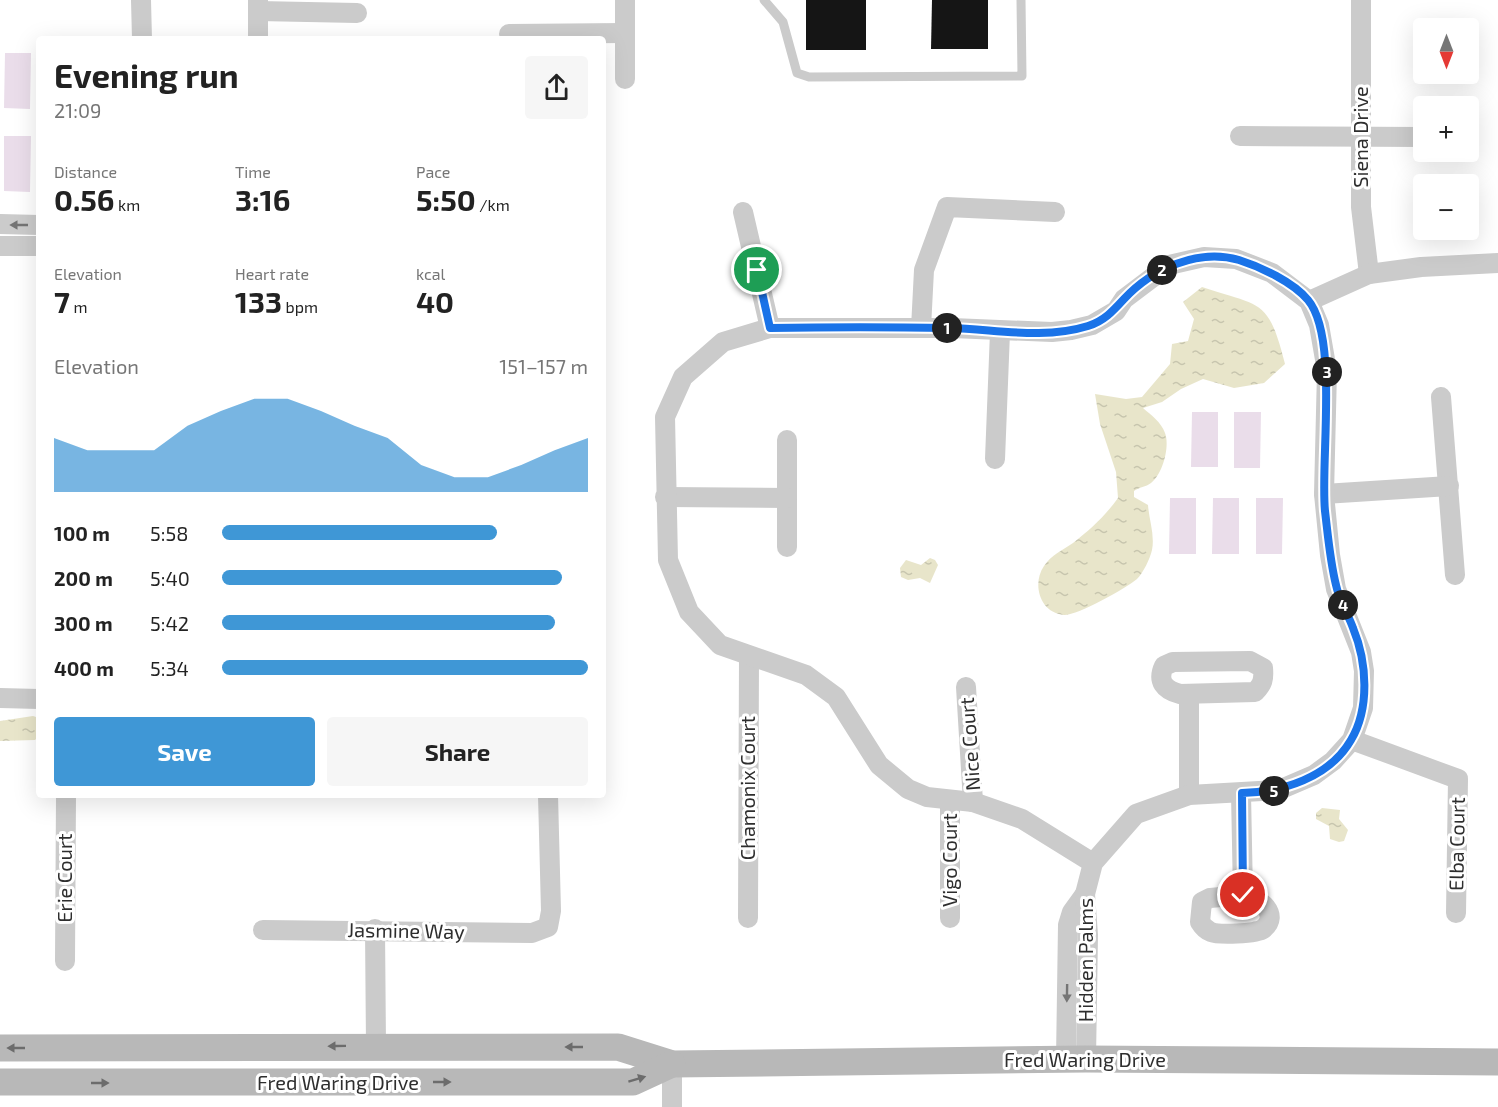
<!DOCTYPE html>
<html lang="en">
<head>
<meta charset="utf-8">
<style>
  :root { --surface:#fff; --page:#f6f6f6; --text:#222; --muted:#767676; --accent:#3f97d6 }
  body { margin:0; font-family:"Exo 2",sans-serif; background:var(--page); color:var(--text); height:100vh; display:flex; flex-direction:column; font-size:22px; white-space:nowrap }
  * { box-sizing:border-box; margin:0 }
  p { font-size:20px; color:var(--muted) }
  .icon { flex:none; width:33px; height:33px; fill:none; stroke:currentColor; stroke-width:2; stroke-linecap:round; stroke-linejoin:round }
  .map { position:relative; flex:1; overflow:hidden }
  .sheet { position:absolute; left:36px; top:36px; width:570px; height:762px; display:flex; flex-direction:column; background:var(--surface); border-radius:6px; box-shadow:0 6px 24px #0002 }
  .sheet>* { flex:none }
  .needle { width:39px; rotate:180deg }
  .fabs { position:absolute; left:1413px; top:18px; display:grid; gap:12px }
  .fabs a { display:grid; place-items:center; width:66px; height:66px; border-radius:6px; background:var(--surface); box-shadow:0 6px 24px #0002; font-size:30px }
  .pin { position:absolute; display:grid; place-items:center; width:51px; height:51px; color:#fff; margin:-26px; border:3px solid #fff; border-radius:50%; box-shadow:0 2px 6px #0007 }
  .km { position:absolute; width:30px; height:30px; margin:-15px; border-radius:50%; background:#222; color:#fff; font-size:16px; line-height:30px; text-align:center }
  .round { display:grid; place-items:center; flex:none; width:63px; height:63px; border-radius:6px; background:var(--page) }
  .summary { display:flex; align-items:center; justify-content:space-between; height:102px; padding:0 18px }
  h1 { font-size:33px; font-weight:700; line-height:45px }
  .figures { display:grid; grid-template-columns:repeat(3,1fr); gap:9px; height:102px; padding:6px 18px }
  .figures div { display:grid; align-content:center }
  .figures b { font-size:30px; font-weight:700 }
  .figures small { font-size:16px; font-weight:400 }
  .figures p { font-size:16px }
  .chart { height:168px; padding:12px 18px }
  .chart p { display:flex; justify-content:space-between }
  .chart svg { width:100%; height:108px; margin-top:6px; fill:var(--accent); opacity:.7 }
  .cta { display:flex; gap:12px; margin-top:auto; padding:12px 18px }
  .cta a { flex:1; height:69px; border-radius:6px; background:var(--accent); color:#fff; font-size:24px; font-weight:700; line-height:69px; text-align:center }
  .cta a+a { background:var(--page); color:var(--text) }
  ul { padding:0 18px; list-style:none; font-size:20px }
  li { display:grid; grid-template-columns:96px 72px 1fr; align-items:center; height:45px }
  li i { height:15px; border-radius:8px; background:var(--accent) }
  .map>svg:first-child { display:block }
  .green { fill:#eaddea }
  .water { fill:url(#water-ripples) }
  .building { fill:#151515 }
  .lines { fill:none; stroke-linecap:round; stroke-linejoin:round }
  .service { stroke:#cbcbcb; stroke-width:9 }
  .minor { stroke:#cbcbcb; stroke-width:20 }
  .secondary { stroke:#b8b8b8; stroke-width:27 }
  .oneway { fill:#757575 }
  .oneway2 { fill:#6c6c6c }
  .route-casing { stroke:#fff; stroke-width:12 }
  .route { stroke:#1a73e8; stroke-width:8 }
  .labels { text-anchor:middle; stroke-width:6; stroke-linejoin:round; paint-order:stroke }
  .street-label { font-size:20px; fill:#2e2e2e; stroke:#fff }
</style>
</head>
<body>
<div class="map">
<svg width="1498" height="1107" viewBox="0 0 1498 1107">
  <defs>
    <pattern id="water-ripples" width="26" height="14" patternUnits="userSpaceOnUse" patternTransform="scale(1.5)"><rect width="26" height="14" fill="#e8e5ca"/><path d="M2 4q2-2 4 0t4 0M15 11q2-2 4 0t4 0" fill="none" stroke="#c7c5ae"/></pattern>
  </defs>
  <rect width="100%" height="100%" fill="#fff"/>
  <!-- green -->
  <g class="green">
    <polygon points="5,53 31,53 30,109 4,108"/>
    <polygon points="4,136 31,136 30,192 4,191"/>
    <polygon points="1192,412 1218,412 1218,467 1191,467"/>
    <polygon points="1234,412 1261,412 1260,468 1234,468"/>
    <polygon points="1170,498 1196,498 1196,554 1169,554"/>
    <polygon points="1213,498 1239,498 1239,554 1212,554"/>
    <polygon points="1256,498 1283,498 1282,554 1256,554"/>
  </g>
  <!-- water -->
  <g class="water">
    <path d="M 1202,287 C 1261,307 1268,297 1285,364 L 1264,383 L 1234,388 L 1203,379 L 1181,389 L 1162,402 L 1143,408 C 1151,415 1161,422 1165,433 C 1170,446 1163,474 1151,483 C 1146,487 1139,487 1134,491 L 1134,497 L 1148,505 C 1149,520 1155,535 1152,550 C 1150,559 1143,573 1137,579 C 1127,588 1076,616 1064,615 C 1039,613 1032,583 1044,566 C 1051,555 1063,550 1073,543 C 1091,529 1105,516 1118,498 L 1116,472 L 1100,424 L 1095,394 L 1126,399 L 1142,397 L 1170,364 L 1172,344 L 1188,341 L 1194,319 L 1183,302 Z"/>
    <polygon points="930,558 935,560 938,565 930,583 920,578 908,580 901,577 900,568 906,560 921,565"/>
    <polygon points="33,716 39,718 39,736 35,740 0,741 0,721"/>
    <polygon points="1322,808 1340,810 1339,819 1348,830 1344,841 1339,842 1330,839 1329,826 1316,819 1316,813"/>
  </g>
  <!-- building -->
  <g class="building">
    <rect x="806" y="0" width="60" height="50"/>
    <polygon points="932,0 988,0 988,49 931,49"/>
  </g>
  <g class="lines">
    <!-- service -->
    <polyline class="service" points="764,0 783,22 797,73 809,77 1022,76 1021,0"/>
    <!-- minor -->
    <g class="minor">
      <polyline points="141,0 142,39"/>
      <polyline points="1361,0 1361,207 1369,274"/>
      <polyline points="258,11 357,13"/>
      <polyline points="509,34 625,33"/>
      <polyline points="258,39 258,0"/>
      <polyline points="625,79 625,0"/>
      <polyline points="1240,136 1424,137"/>
      <polyline points="743,212 770,328"/>
      <polyline points="0,224 39,225"/>
      <polyline points="0,246 39,246"/>
      <polyline points="1309,301 1369,274 1421,267 1498,263"/>
      <polyline points="921,328 924,270 947,207 1055,212"/>
      <polyline points="1441,397 1455,575"/>
      <polyline points="787,440 787,547"/>
      <polyline points="995,459 1000,332"/>
      <polyline points="1324,494 1449,486"/>
      <polyline points="665,497 787,498"/>
      <path d="M 1250,661 L 1263,668 C 1264,679 1263,684 1255,692 L 1180,694 C 1164,690 1157,681 1164,666 L 1173,662 Z"/>
      <polyline points="966,687 973,802"/>
      <polyline points="1189,694 1189,795"/>
      <polyline points="0,698 39,699"/>
      <polyline points="1352,740 1458,779 1456,913"/>
      <polyline points="1241,793 1243,895"/>
      <polyline points="950,801 950,918"/>
      <path d="M 1243,895 C 1259,896 1281,915 1263,929 C 1256,934 1218,935 1211,932 C 1206,930 1203,927 1200,922 L 1202,902 L 1210,898 Z"/>
      <polyline points="748,918 749,657"/>
      <polyline points="375,929 376,1046"/>
      <polyline points="263,930 532,933 548,927 551,911 548,795"/>
      <polyline points="65,961 66,795"/>
      <polyline points="1066,1059 1068,925 1072,912 1085,894"/>
      <polyline points="1086,1059 1088,935 1085,894 1093,863 1136,814 1189,795 1279,790 1314,775 1333,761 1352,740 1363,708 1364,671 1361,652 1336,589 1330,555 1324,494 1327,371 1319,325 1309,301 1272,273 1236,259 1204,257 1169,265 1124,299 1116,311 1092,325 1071,330 1052,332 952,328 770,328 723,342 683,377 665,417 668,560 689,612 720,645 806,675 836,697 879,765 908,789 927,797 973,802 1022,819 1093,863"/>
      <polyline points="672,1107 672,1064"/>
    </g>
    <!-- secondary -->
    <g class="secondary">
      <polyline points="0,1048 618,1047 672,1064 1086,1059 1498,1062"/>
      <polyline points="0,1082 633,1082 672,1064"/>
    </g>
  </g>
  <!-- one-way arrows -->
  <defs><path id="oneway-solid" d="M-6-.8H1V-3.2L6.5 0L1 3.2V.8H-6Z" transform="scale(1.5)"/></defs>
  <g class="oneway">
    <use href="#oneway-solid" transform="translate(19 225) rotate(-180)"/>
    <use href="#oneway-solid" transform="translate(1067 993) rotate(91)"/>
  </g>
  <g class="oneway2">
    <use href="#oneway-solid" transform="translate(337 1046) rotate(179)"/>
    <use href="#oneway-solid" transform="translate(574 1047) rotate(-180)"/>
    <use href="#oneway-solid" transform="translate(16 1048) rotate(-180)"/>
    <use href="#oneway-solid" transform="translate(637 1079) rotate(-17)"/>
    <use href="#oneway-solid" transform="translate(442 1082)"/>
    <use href="#oneway-solid" transform="translate(100 1083)"/>
  </g>
  <g class="lines">
    <!-- route casing -->
    <g class="route-casing">
      <path id="route" d="M 757,270 L 770,328 C 830,327 890,327 950,328 C 995,329 1043,340 1088,326 C 1104,321 1113,311 1124,299 C 1152,269 1198,248 1239,260 C 1261,267 1293,282 1308,300 C 1339,337 1320,461 1325,511 C 1328,536 1330,561 1336,585 C 1339,600 1348,614 1353,628 C 1367,662 1370,708 1351,740 C 1329,778 1282,792 1242,793 L 1243,895"/>
    </g>
    <!-- route -->
    <use href="#route" class="route"/>
  </g>
  <g class="labels">
    <!-- street labels -->
    <g class="street-label">
      <text transform="translate(1361 137) rotate(-90)" y="7">Siena Drive</text>
      <text transform="translate(970 744) rotate(-94)" y="7">Nice Court</text>
      <text transform="translate(748 788) rotate(-90)" y="7">Chamonix Court</text>
      <text transform="translate(1457 844) rotate(-89)" y="7">Elba Court</text>
      <text transform="translate(950 860) rotate(-90)" y="7">Vigo Court</text>
      <text transform="translate(65 878) rotate(-90)" y="7">Erie Court</text>
      <text transform="translate(406 931) rotate(1)" y="7">Jasmine Way</text>
      <text transform="translate(1086 960) rotate(-90)" y="7">Hidden Palms</text>
      <text x="1085" y="1067">Fred Waring Drive</text>
      <text x="338" y="1090">Fred Waring Drive</text>
    </g>
  </g>
</svg>
<div class="fabs">
<a><svg class="needle" viewBox="-14 -14 28 28"><path d="M0-13l5 13h-10z" fill="#e53935"/><path d="M0 13l5-13h-10z" fill="#767676"/></svg></a>
<a>+</a>
<a>−</a>
</div>
<div class="pin" style="left:757px;top:270px;background:#1e9e55"><svg class="icon" aria-label="arrive" viewBox="0 0 24 24"><path d="M6 21V4h12l-3 4 3 4H6"/></svg></div>
<div class="pin" style="left:1243px;top:895px;background:#d93025"><svg class="icon" aria-label="check" viewBox="0 0 24 24"><path d="M5 12l5 5 9-10"/></svg></div>
<b class="km" style="left:947px;top:328px">1</b>
<b class="km" style="left:1162px;top:270px">2</b>
<b class="km" style="left:1327px;top:372px">3</b>
<b class="km" style="left:1343px;top:605px">4</b>
<b class="km" style="left:1274px;top:791px">5</b>
<section class="sheet">
<div class="summary"><div><h1>Evening run</h1><p>21:09</p></div><a class="round"><svg class="icon" aria-label="share" viewBox="0 0 24 24"><path d="M12 15V3M7 8l5-5 5 5M5 13v7h14v-7"/></svg></a></div>
<div class="figures">
<div><p>Distance</p><b>0.56<small> km</small></b></div>
<div><p>Time</p><b>3:16</b></div>
<div><p>Pace</p><b>5:50<small> /km</small></b></div>
</div>
<div class="figures">
<div><p>Elevation</p><b>7<small> m</small></b></div>
<div><p>Heart rate</p><b>133<small> bpm</small></b></div>
<div><p>kcal</p><b>40</b></div>
</div>
<div class="chart"><p><span>Elevation</span>151–157 m</p>
<svg viewBox="0 0 160 44" preserveAspectRatio="none"><path d="M0 44V22L10 27L20 27L30 27L40 17L50 11L60 6L70 6L80 11L90 17L100 22L110 33L120 38L130 38L140 33L150 27L160 22V44z"/></svg>
</div>
<ul>
<li><b>100 m</b>5:58<i style="width:75%"></i></li>
<li><b>200 m</b>5:40<i style="width:93%"></i></li>
<li><b>300 m</b>5:42<i style="width:91%"></i></li>
<li><b>400 m</b>5:34<i style="width:100%"></i></li>
</ul>
<div class="cta"><a>Save</a><a>Share</a></div>
</section>
</div>
</body>
</html>
